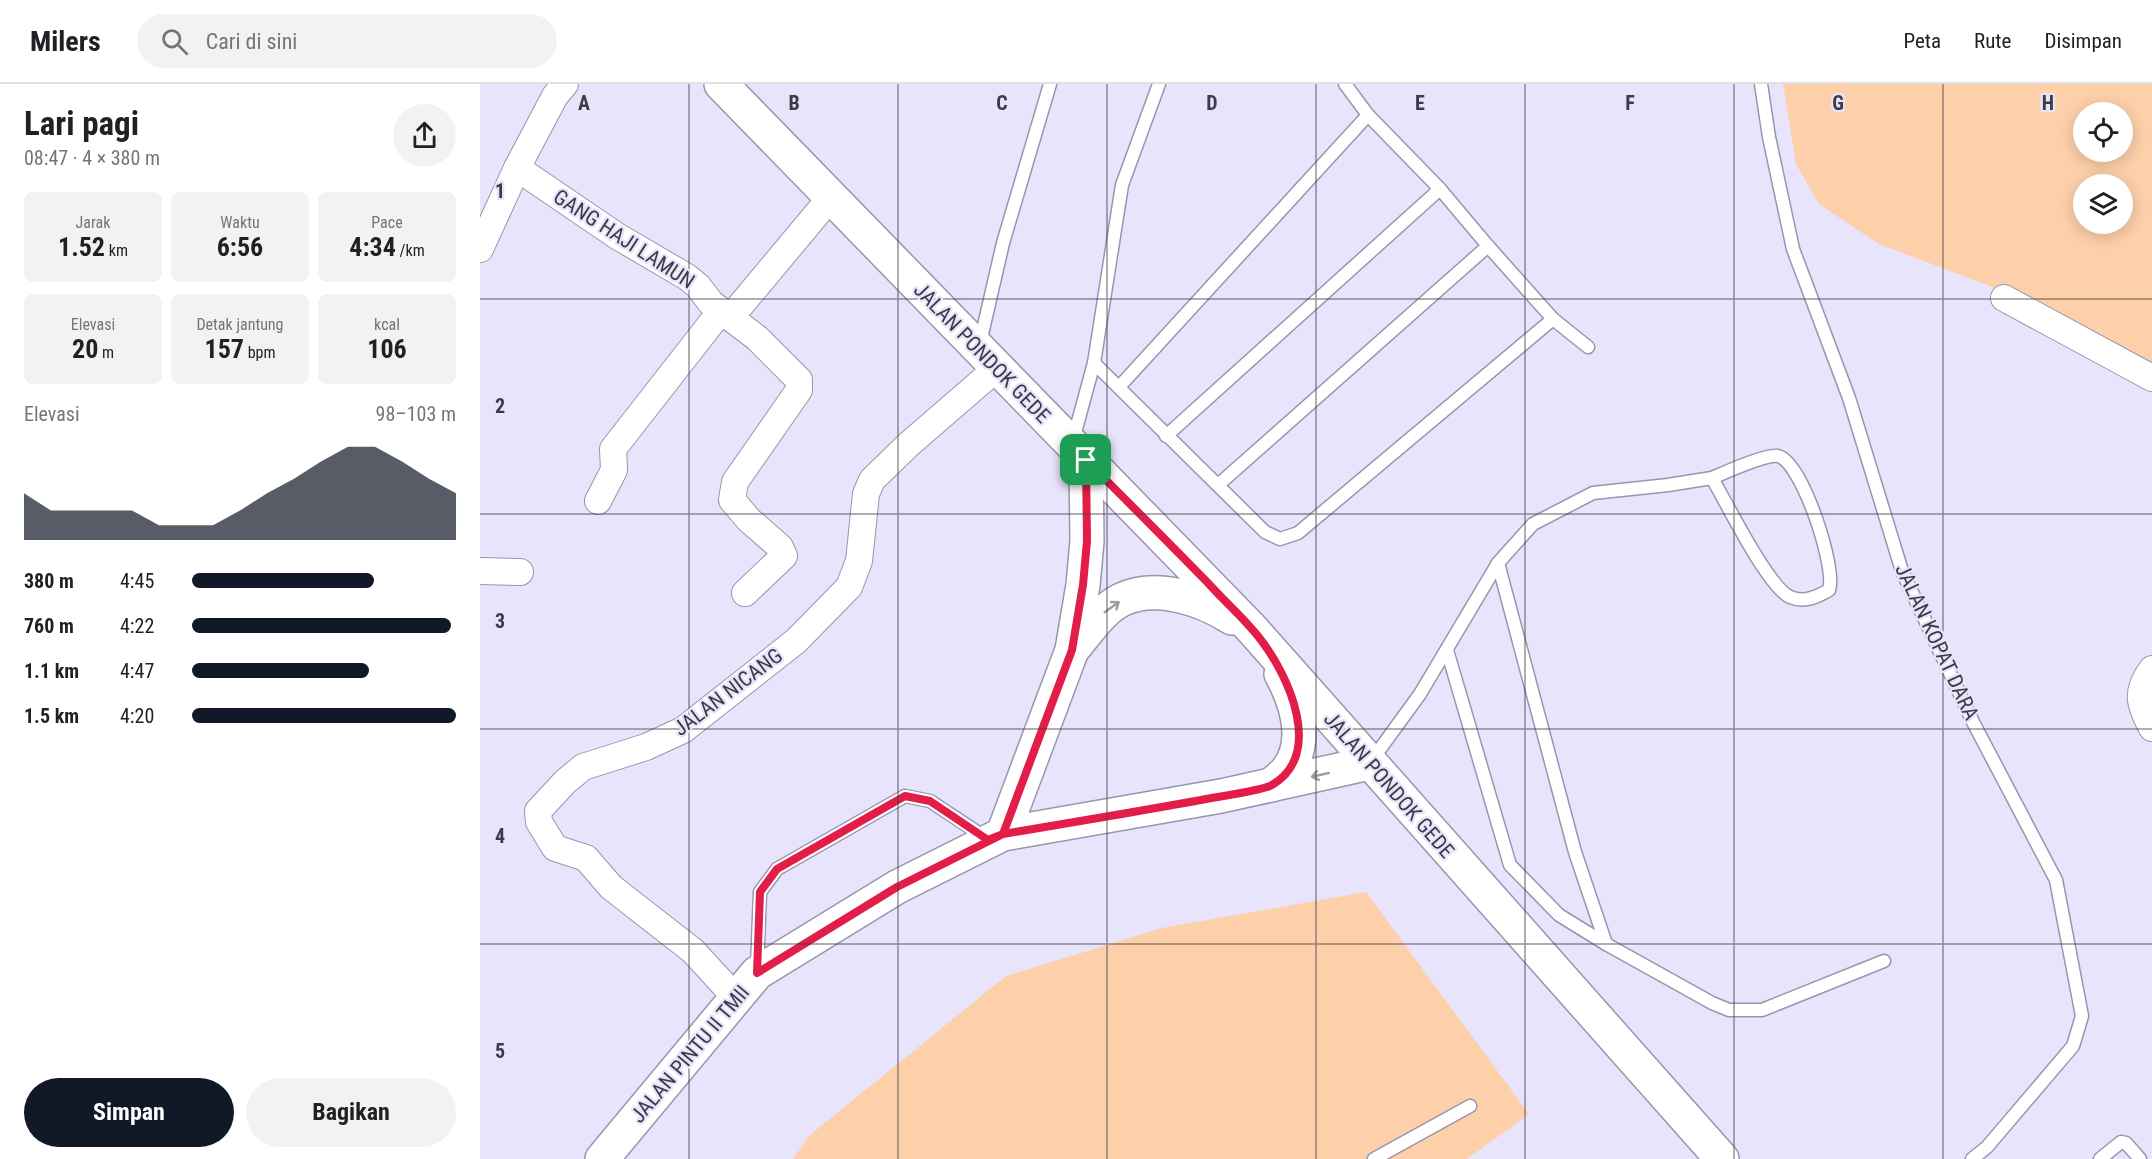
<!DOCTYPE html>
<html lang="id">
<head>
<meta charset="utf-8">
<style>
  :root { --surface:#fff; --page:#f2f2f2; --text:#202124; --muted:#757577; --line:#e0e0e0; --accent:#111827 }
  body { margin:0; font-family:"Roboto Condensed",sans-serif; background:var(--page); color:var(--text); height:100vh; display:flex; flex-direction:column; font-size:22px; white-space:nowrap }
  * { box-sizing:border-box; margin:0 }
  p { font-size:20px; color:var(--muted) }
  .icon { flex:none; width:33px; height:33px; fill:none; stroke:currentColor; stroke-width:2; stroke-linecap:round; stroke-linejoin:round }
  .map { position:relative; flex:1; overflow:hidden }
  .drawer { display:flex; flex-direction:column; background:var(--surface); width:480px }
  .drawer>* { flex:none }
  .fabs { position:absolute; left:1593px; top:18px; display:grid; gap:12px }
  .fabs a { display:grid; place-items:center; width:60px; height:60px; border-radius:50%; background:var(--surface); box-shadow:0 3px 15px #0003; font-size:30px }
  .pin { position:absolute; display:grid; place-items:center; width:51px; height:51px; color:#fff; margin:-26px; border-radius:12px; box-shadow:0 3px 9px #0006 }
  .round { display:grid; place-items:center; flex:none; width:63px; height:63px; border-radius:32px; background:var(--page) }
  .overview { display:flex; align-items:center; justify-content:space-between; height:102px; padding:0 24px }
  h1 { font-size:33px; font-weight:700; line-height:45px }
  .figures { display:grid; grid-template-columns:repeat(3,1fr); gap:9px; height:102px; padding:6px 24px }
  .figures div { display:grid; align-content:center; border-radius:9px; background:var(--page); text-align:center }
  .figures b { font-size:26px; font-weight:700 }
  .figures small { font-size:16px; font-weight:400 }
  .figures p { font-size:16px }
  .chart { height:168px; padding:12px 24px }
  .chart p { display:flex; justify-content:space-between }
  .chart svg { width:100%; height:108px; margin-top:6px; fill:var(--accent); opacity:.7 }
  .action { display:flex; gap:12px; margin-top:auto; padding:12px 24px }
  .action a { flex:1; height:69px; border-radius:36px; background:var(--accent); color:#fff; font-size:24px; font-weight:700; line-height:69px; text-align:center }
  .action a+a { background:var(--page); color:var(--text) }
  ul { padding:0 24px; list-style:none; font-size:20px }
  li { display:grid; grid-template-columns:96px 72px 1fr; align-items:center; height:45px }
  li i { height:15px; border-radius:8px; background:var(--accent) }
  header { display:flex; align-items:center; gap:36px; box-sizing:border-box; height:84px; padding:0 30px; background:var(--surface); border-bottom:2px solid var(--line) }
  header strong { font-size:28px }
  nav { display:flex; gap:33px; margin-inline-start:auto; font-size:21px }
  .search { width:420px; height:54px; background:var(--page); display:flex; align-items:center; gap:15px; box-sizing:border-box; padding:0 21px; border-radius:33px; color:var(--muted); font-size:22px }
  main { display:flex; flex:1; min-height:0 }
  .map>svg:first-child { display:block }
  .green { fill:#fed0aa; fill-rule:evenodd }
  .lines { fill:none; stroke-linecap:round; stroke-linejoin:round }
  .lane-casing { stroke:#9895ae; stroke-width:15 }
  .street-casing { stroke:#9895ae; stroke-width:28 }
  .secondary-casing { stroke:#9895ae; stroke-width:36 }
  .primary-casing { stroke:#9895ae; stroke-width:36 }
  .lane { stroke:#fff; stroke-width:12 }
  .street { stroke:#fff; stroke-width:26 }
  .secondary { stroke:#fff; stroke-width:33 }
  .primary { stroke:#fff; stroke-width:33 }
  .oneway { stroke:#9e9da2 }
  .route-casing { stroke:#fff; stroke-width:12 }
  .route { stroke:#e11d48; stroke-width:8 }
  .grid { fill:none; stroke:#3c3b46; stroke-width:1.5; stroke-opacity:0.55 }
  .labels { text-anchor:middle; stroke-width:4.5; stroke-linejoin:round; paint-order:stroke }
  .street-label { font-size:21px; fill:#3c3b46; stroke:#e7e4fb }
  .grid-label { font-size:20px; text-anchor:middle; font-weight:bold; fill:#3c3b46; stroke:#e7e4fb; stroke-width:4.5; stroke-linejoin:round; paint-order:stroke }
</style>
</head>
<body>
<header>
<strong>Milers</strong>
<div class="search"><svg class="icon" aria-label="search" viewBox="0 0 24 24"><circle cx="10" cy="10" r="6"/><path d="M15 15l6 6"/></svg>Cari di sini</div>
<nav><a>Peta</a><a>Rute</a><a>Disimpan</a></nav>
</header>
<main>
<section class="drawer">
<div class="overview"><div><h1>Lari pagi</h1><p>08:47 · 4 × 380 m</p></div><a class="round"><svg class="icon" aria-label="share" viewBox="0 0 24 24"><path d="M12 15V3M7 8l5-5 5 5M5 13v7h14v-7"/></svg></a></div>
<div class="figures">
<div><p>Jarak</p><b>1.52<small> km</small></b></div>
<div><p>Waktu</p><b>6:56</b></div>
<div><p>Pace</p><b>4:34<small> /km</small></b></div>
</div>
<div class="figures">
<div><p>Elevasi</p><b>20<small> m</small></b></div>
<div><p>Detak jantung</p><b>157<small> bpm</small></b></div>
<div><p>kcal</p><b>106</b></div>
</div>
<div class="chart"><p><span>Elevasi</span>98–103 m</p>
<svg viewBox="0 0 160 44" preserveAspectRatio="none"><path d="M0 44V25L10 32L20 32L30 32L40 32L50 38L60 38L70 38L80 32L90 25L100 19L110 12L120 6L130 6L140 12L150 19L160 25V44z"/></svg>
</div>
<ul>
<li><b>380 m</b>4:45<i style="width:69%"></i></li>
<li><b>760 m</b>4:22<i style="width:98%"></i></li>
<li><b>1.1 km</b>4:47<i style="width:67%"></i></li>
<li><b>1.5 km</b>4:20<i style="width:100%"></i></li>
</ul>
<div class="action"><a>Simpan</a><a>Bagikan</a></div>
</section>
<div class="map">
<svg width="1672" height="1075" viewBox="0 0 1672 1075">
  <rect width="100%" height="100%" fill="#e7e4fb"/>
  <!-- green -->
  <g class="green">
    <path d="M 1303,0 L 1672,0 L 1672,283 L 1531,210 L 1399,160 L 1339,120 L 1316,80 ZM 1604,28 L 1642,28 L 1642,68 L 1604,68 ZM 1604,100 L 1642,100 L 1642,140 L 1604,140 Z"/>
    <polygon points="886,808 1049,1030 987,1075 313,1075 330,1051 526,892 682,844"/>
  </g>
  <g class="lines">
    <!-- lane casing -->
    <g class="lane-casing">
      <g id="lane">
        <polyline points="865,0 888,31 960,105 1008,162 1073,235 1108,263"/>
        <polyline points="1281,0 1289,53 1313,165 1369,314 1422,487 1493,638 1576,796 1602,932 1593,962 1507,1063 1492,1075"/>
        <polyline points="500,259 523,159 570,0"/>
        <polyline points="614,279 785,448 800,455 818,449 1073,235"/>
        <polyline points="639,303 888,31"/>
        <polyline points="686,352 960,105"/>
        <polyline points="593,356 614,279 642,101 679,0"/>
        <polyline points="738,401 1008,162"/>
        <polyline points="1018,479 1095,768 1126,860 1232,919 1249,926 1282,926 1404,877"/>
        <polyline points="967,566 1030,781 1079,831 1126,860"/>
        <path d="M 892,676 L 940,610 L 1018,479 L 1053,440 L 1113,409 L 1188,401 L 1232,394 C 1246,418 1288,503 1310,513 C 1324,519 1337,513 1349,506 C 1357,485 1322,377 1298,372 C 1286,370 1246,388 1232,394"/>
        <polyline points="277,884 280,808 297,785 425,712 450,717 506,754"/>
        <polyline points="894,1075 990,1022"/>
        <polyline points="1620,1075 1641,1058 1646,1059 1660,1075"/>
      </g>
    </g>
    <!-- street casing -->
    <g class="street-casing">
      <g id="street">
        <polyline points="37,84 137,152 207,193 218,202 231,219 277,254 319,296 319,306 255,398 252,416 269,436 300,463 304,472 265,509"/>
        <polyline points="0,165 37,84 75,12 85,0"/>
        <polyline points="1524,214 1672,294"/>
        <polyline points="250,234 351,113"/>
        <polyline points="118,417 134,386 133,365 240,228"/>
        <polyline points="0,487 40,488"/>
        <path d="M 1672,585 C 1655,608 1659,620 1672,644"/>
        <polyline points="257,915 213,867 131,803 106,774 75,764 59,738 58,727 85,698 103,683 166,663 203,646 316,557 369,503 379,477 386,410 392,396 428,361 517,284"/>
      </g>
    </g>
    <!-- secondary casing -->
    <g class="secondary-casing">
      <g id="secondary">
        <polyline points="523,750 592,566 603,501 607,457 606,376"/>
        <polyline points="122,1075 277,889 417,803 523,750 741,712 890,679"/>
      </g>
    </g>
    <!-- primary casing -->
    <g class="primary-casing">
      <g id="primary">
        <polyline points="241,0 772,545 1242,1075"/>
        <path d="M 592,566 C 607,549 621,526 641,516 C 676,499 722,515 752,534"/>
        <path d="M 791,701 C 797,696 804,691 808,685 C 829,657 816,617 801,590"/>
      </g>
    </g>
    <!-- lane -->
    <use href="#lane" class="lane"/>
    <!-- street -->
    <use href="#street" class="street"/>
    <!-- secondary -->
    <use href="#secondary" class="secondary"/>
    <!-- primary -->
    <use href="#primary" class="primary"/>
  </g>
  <!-- one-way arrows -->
  <defs><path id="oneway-shaft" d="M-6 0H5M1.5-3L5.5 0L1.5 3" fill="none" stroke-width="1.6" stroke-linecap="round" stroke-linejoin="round" transform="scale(1.5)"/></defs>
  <g class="oneway">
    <use href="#oneway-shaft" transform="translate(632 523) rotate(-36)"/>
    <use href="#oneway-shaft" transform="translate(840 691) rotate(167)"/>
  </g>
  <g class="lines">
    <!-- route casing -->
    <g class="route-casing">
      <path id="route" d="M 606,376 L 607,457 L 603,501 L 592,566 L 523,750 L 417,803 L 277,889 L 280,808 L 297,785 L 425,712 L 450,717 L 508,756 L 523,750 C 589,739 655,728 721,716 C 735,713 781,707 792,701 C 845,670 808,591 781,556 C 765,535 745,518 728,499 C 688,458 647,417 606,376"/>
    </g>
    <!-- route -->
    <use href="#route" class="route"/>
  </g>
  <!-- grid -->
  <path class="grid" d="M 209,0 L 209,1075M 418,0 L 418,1075M 627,0 L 627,1075M 836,0 L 836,1075M 1045,0 L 1045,1075M 1254,0 L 1254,1075M 1463,0 L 1463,1075M 0,215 L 1672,215M 0,430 L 1672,430M 0,645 L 1672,645M 0,860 L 1672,860"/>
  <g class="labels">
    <!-- street labels -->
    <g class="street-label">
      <text transform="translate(144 155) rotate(33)" y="7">GANG HAJI LAMUN</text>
      <text transform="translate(502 269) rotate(46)" y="7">JALAN PONDOK GEDE</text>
      <text transform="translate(1457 558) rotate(65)" y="7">JALAN KOPAT DARA</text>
      <text transform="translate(248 608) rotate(-37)" y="7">JALAN NICANG</text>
      <text transform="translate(909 701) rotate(49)" y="7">JALAN PONDOK GEDE</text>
      <text transform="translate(210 970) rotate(-50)" y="7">JALAN PINTU II TMII</text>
    </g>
  </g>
  <g class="grid-label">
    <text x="104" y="26">A</text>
    <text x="314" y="26">B</text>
    <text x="522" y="26">C</text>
    <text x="732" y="26">D</text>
    <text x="940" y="26">E</text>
    <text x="1150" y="26">F</text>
    <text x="1358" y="26">G</text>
    <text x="1568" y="26">H</text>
    <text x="20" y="114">1</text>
    <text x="20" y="329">2</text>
    <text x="20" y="544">3</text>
    <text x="20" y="759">4</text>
    <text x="20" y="974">5</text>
  </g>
</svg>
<div class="fabs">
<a><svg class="icon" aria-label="locate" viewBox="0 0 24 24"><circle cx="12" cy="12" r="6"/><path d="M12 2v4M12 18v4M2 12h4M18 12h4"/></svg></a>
<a><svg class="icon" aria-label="layers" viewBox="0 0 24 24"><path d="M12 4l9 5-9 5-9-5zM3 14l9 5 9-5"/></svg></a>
</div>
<div class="pin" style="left:606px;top:376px;background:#1e9e55"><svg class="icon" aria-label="arrive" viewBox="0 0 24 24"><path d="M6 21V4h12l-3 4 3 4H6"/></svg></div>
</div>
</main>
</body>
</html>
